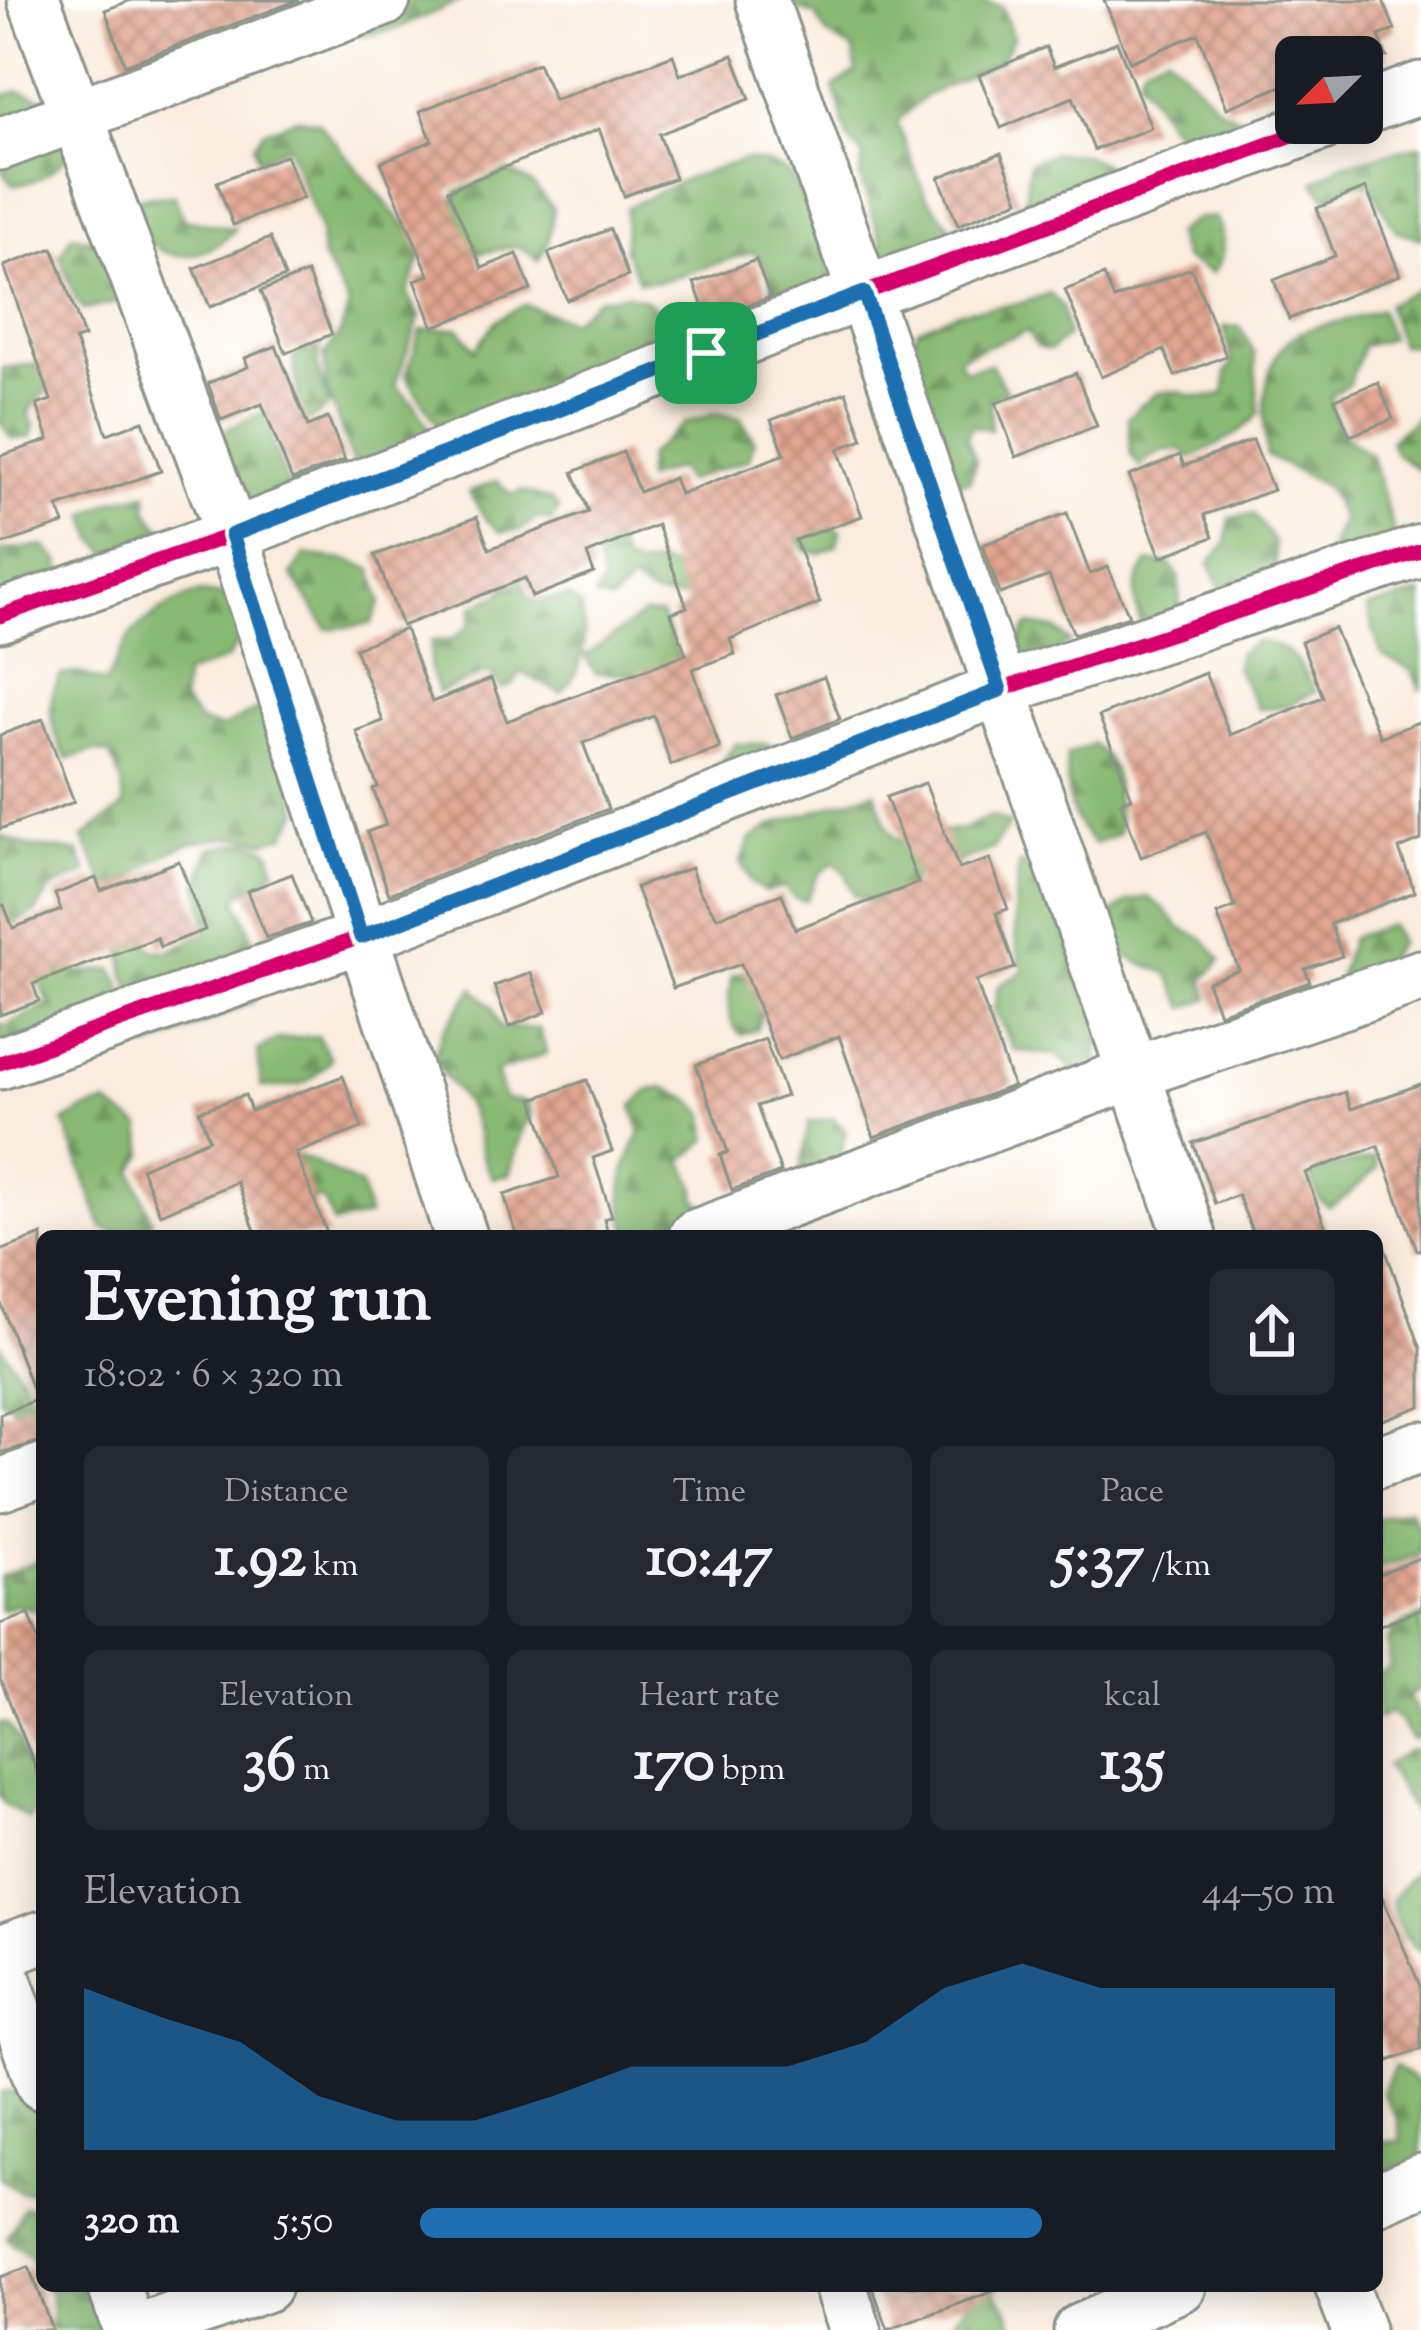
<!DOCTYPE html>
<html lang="en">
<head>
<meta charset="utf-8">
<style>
  :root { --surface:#171b24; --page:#242831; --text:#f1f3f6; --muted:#9ea1a6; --accent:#1f6fb2 }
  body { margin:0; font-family:"Sorts Mill Goudy",serif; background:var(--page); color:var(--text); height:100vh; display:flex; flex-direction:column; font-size:45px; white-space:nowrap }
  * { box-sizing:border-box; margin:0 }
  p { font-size:39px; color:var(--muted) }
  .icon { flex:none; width:66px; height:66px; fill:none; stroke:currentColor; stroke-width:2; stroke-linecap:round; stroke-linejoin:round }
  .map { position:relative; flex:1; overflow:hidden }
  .sheet { position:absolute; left:36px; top:1230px; width:1347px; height:1062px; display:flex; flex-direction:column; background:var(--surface); border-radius:18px; box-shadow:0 6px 30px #0003 }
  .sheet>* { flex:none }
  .needle { width:78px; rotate:246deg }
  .controls { position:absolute; left:1275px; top:36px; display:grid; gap:24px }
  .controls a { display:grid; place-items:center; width:108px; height:108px; border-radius:18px; background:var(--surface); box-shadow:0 6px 30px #0003; font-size:60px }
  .pin { position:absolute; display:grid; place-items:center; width:102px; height:102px; color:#fff; margin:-51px; border-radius:24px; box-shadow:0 6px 18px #0006 }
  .round { display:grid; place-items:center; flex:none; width:126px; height:126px; border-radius:18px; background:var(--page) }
  .overview { display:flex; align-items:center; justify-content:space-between; height:204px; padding:0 48px }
  h1 { font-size:66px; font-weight:800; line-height:90px }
  .metrics { display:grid; grid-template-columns:repeat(3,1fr); gap:18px; height:204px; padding:12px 48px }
  .metrics div { display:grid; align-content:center; border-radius:18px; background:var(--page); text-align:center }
  .metrics b { font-size:60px; font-weight:800 }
  .metrics small { font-size:33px; font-weight:400 }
  .metrics p { font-size:33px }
  .chart { height:336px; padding:24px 48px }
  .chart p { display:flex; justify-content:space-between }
  .chart svg { width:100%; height:216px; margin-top:12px; fill:var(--accent); opacity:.7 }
  ul { padding:0 48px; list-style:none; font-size:39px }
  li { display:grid; grid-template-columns:192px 144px 1fr; align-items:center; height:90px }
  li i { height:30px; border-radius:15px; background:var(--accent) }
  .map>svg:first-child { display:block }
  .forest { fill:url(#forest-firs); stroke:#547b54; stroke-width:3 }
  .building { fill:url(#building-cross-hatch) }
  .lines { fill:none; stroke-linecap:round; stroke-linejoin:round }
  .minor-casing { stroke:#8c9489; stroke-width:57 }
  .minor { stroke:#fff; stroke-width:51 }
  .cycleway-casing { stroke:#fff; stroke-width:22 }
  .cycleway { stroke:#d6006c; stroke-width:15 }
  .route-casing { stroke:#fff; stroke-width:24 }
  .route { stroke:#1f6fb2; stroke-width:15 }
</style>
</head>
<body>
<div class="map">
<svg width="1421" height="2330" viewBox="0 0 1421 2330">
  <defs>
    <pattern id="forest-firs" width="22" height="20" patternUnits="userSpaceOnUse" patternTransform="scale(3)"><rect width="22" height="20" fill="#88b973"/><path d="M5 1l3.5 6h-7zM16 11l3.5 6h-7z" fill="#6f985f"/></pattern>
    <pattern id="building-cross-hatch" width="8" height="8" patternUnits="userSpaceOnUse" patternTransform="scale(3)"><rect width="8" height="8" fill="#e2a691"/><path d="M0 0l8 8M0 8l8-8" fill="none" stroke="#b78877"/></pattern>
  </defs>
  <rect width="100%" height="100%" fill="#fff"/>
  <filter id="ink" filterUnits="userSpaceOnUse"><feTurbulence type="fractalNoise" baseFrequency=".00833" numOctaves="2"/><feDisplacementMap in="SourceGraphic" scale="24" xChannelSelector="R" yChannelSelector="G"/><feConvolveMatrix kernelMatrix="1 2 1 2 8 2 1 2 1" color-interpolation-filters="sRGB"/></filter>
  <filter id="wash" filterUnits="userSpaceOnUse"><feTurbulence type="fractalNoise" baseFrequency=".004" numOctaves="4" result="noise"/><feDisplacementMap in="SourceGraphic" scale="48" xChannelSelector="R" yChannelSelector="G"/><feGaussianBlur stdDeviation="2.7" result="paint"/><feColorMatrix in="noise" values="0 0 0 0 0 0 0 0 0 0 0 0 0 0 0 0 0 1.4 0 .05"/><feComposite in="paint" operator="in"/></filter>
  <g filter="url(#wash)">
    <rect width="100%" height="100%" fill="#faecde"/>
    <!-- forest -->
    <g class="forest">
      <polygon points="339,0 462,0 393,30 361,36 339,24"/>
      <polygon points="788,0 940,0 952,7 978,0 1002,7 1013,38 1000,61 925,96 897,122 926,197 954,230 968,259 892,273 860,177 864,156 849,141 834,87 856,72 854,50 826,34 816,15 795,8"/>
      <polygon points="1167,54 1218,107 1258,127 1216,167 1170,125 1138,77 1144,64"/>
      <path d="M 18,91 L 61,103 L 78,142 C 59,167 45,182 13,185 L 2,170 L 12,154 L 0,118 L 0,97 Z"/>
      <polygon points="299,118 318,122 424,248 407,294 420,316 395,385 415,405 432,433 408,489 363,515 334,519 354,467 328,392 324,355 341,332 349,305 322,257 320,230 288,145 258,160 254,145 264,131"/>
      <polygon points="1421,145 1421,239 1395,230 1370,184 1352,183 1327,198 1314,182 1344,164"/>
      <polygon points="1052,153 1082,154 1124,174 1012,212 1025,200 1029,163"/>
      <path d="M 743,160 C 757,162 777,163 788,174 C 809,195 832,270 835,299 L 772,312 C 776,288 771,268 753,252 L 661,281 L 639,282 L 625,251 L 626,208 L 686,179 Z"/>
      <polygon points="508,171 532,184 554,209 548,244 538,260 518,246 465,256 450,212 457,192"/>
      <path d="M 174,195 L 183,219 L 235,229 C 212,258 158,271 141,226 C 138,219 140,206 140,197 Z"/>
      <path d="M 1215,217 C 1225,238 1227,254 1212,273 L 1184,259 L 1175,234 L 1195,219 Z"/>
      <polygon points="72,235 107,244 126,291 116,303 83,310 76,300 60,255"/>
      <polygon points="1421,288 1421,344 1400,345 1387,304"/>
      <path d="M 1050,293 L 1062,307 L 1067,336 L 1050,350 L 1037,347 L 1027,331 C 1010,339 968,350 958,359 L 965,370 L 991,364 L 1007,392 L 990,397 L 991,430 L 972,425 L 966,437 L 976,460 L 970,480 L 946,483 L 906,357 L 918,329 L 961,311 L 1022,303 Z"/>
      <polygon points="626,294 646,300 714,363 482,467 465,467 406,376 421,330 459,328 475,350 497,320 525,305 571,321 597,299"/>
      <path d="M 1380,309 L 1390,339 L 1363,346 L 1349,384 L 1331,395 C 1332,428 1346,439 1371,455 L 1395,536 L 1323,565 L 1342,519 L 1327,487 L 1267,456 C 1262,415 1258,347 1307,330 C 1332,321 1356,321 1380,309 Z"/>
      <path d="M 1224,327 L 1240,327 L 1254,353 L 1259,413 C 1240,435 1217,446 1190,458 L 1182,449 L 1160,451 L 1140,466 L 1131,455 L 1128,417 C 1137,411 1149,396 1159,393 C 1183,386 1194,405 1225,393 L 1226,372 L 1232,363 Z"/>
      <polygon points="320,348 317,363 329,405 318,415 270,438 289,488 246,533 218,433 299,396 293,359 303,351"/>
      <polygon points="37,364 49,374 47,390 28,412 34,425 31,437 12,439 0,421 3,368"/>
      <polygon points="717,413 741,418 754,440 749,459 686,481 677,468 645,479 648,455 685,423"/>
      <polygon points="1419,414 1421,415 1421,471 1395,453 1390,441"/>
      <polygon points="497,481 511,495 522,491 550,500 559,509 551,521 537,518 522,530 500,532 485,518 469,492"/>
      <polygon points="147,493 147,510 184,559 120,566 95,539 86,515 113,501"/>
      <polygon points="824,511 830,528 841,531 836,546 819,554 805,550 781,516"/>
      <polygon points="1253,514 1274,542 1276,567 1284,592 1226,597 1209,564 1226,544 1230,518"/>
      <path d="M 611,533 L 624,562 L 636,567 L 660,564 L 689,572 L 690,597 C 666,599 649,599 632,581 L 611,602 L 595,597 L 603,582 L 597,561 L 598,541 Z"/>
      <polygon points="44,546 58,560 67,582 0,637 0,551"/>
      <path d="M 306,554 C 332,562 348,555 373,571 L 381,602 L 371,624 L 327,629 L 292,574 Z"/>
      <path d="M 1149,562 L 1169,564 L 1178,575 L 1180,608 L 1145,639 C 1136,609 1127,588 1149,562 Z"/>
      <path d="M 519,575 L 530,601 L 569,597 L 581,606 C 587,637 586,669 561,693 L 521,672 L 513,685 L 502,689 L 489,672 L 438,693 L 430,669 L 431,641 L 453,639 L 469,626 L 473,606 L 502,593 L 505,579 Z"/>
      <path d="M 201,593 L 227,596 L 242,635 L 227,659 L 184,675 L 182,701 L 199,722 L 222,728 L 267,704 L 299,811 L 285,835 L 264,842 C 239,832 197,839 172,851 C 149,862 134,881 108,890 L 83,838 L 124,806 L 122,782 L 110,754 L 95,751 L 67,759 C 52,733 43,702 61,675 L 79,673 L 105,683 C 116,668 123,642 134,632 C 151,615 178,598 201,593 Z"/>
      <polygon points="1421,593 1421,691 1412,671 1381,654 1367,608"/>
      <polygon points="644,614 661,615 678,655 663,673 595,673 585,656"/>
      <polygon points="1028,625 1055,629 1070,642 1023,671 1018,646"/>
      <path d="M 1256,642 C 1290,643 1301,665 1315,692 L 1286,706 L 1258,709 L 1236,667 L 1239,653 Z"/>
      <polygon points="735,744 766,744 781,750 735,785 720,765"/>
      <path d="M 1093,744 C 1122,771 1112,772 1117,805 C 1118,816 1121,821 1118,834 L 1094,844 C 1066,816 1066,793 1067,755 Z"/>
      <polygon points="875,791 887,826 897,840 963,829 991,816 1010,824 992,849 951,865 923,869 901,893 874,902 855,896 846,874 834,862 818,875 806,901 794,898 784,887 766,892 753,884 741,862 751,839 773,825"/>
      <polygon points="0,836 27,846 78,852 87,873 50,889 36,912 0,930"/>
      <path d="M 248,842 L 270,850 L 275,870 C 264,884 250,886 236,898 L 266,970 L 254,1001 L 149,1048 L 127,1037 L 135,998 L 125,975 L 120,920 L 156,951 L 169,951 L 208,932 L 199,884 L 210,848 Z"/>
      <path d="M 1019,864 L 1041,869 L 1101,1036 L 1096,1062 L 1076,1072 L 1057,1055 L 1014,1050 L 994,1012 L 998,986 L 1024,971 C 1009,936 1015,901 1019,864 Z"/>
      <path d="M 1148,897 L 1164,909 L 1180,928 L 1204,939 L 1221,960 L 1203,981 L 1209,998 L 1185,1008 L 1168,973 C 1137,962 1106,955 1109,916 L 1127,902 Z"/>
      <polygon points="1389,925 1399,942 1370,982 1349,996 1340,975 1351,938"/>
      <polygon points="70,954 75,973 113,969 123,990 101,1026 0,1084 0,1024 3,1027 50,1004 36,977"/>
      <path d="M 748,971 L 761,1009 L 757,1029 L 741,1035 C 724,1020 728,996 732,975 Z"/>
      <path d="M 473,988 L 491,1006 L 500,1028 L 539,1029 L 547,1053 L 496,1072 L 504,1099 L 527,1102 L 531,1116 L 523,1128 L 509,1175 L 493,1178 C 478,1157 481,1137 471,1114 C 462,1092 443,1079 434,1057 L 443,1031 Z"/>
      <path d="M 317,1036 L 331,1059 C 308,1088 297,1087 261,1087 L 258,1051 L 278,1039 Z"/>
      <path d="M 664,1087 L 689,1099 L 706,1114 L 708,1139 L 683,1160 L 696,1189 L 696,1198 L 729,1236 L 630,1236 C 617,1197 621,1167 641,1133 L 633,1107 L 648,1091 Z"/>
      <polygon points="107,1104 141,1127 144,1154 133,1171 152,1221 127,1236 103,1228 64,1122 84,1110"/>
      <polygon points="833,1118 846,1131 838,1166 805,1190 801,1168 809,1122"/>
      <path d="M 291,1154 C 317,1160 336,1176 361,1186 L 368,1216 L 333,1224 L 325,1202 L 310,1195 Z"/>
      <path d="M 1374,1158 L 1377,1169 C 1359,1182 1348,1199 1329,1207 L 1320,1200 L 1311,1177 L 1325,1169 Z"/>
      <polygon points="0,1345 22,1377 42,1422 42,1467 10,1403 0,1400"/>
      <polygon points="1409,1510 1421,1534 1419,1555 1377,1569 1377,1519"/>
      <polygon points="42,1559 42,1617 39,1610 15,1605 0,1611 0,1577"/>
      <polygon points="1421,1616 1421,1688 1408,1697 1417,1712 1421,1736 1411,1740 1400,1721 1389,1713 1377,1719 1377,1674 1390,1668 1387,1643 1393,1629"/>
      <polygon points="0,1723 7,1724 19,1741 25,1764 42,1768 42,1800 29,1819 5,1804 0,1795"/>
      <polygon points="1409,1750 1421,1753 1421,1818 1418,1821 1386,1766"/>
      <path d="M 1421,1865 L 1421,1951 C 1401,1942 1395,1921 1392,1899 Z"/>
      <polygon points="1395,2066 1421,2086 1421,2184 1377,2195 1377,2143 1401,2141 1397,2118 1382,2092"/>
      <polygon points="24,2091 42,2107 42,2185 36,2192 20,2192 0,2179 0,2093"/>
      <polygon points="24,2207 42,2210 42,2280 28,2255 7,2239"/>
      <polygon points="45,2286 92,2286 104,2330 52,2330 51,2295"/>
      <polygon points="993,2287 1007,2307 1015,2330 948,2330 972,2297"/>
    </g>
    <g id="blocks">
      <!-- building -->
      <g class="building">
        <polygon points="131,0 299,0 125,65 105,10"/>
        <polygon points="1104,0 1383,0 1395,30 1379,36 1387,57 1277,57 1287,84 1227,108 1198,34 1130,62"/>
        <polygon points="1117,42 1151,128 1094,150 1073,97 1001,128 979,75 1046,47 1054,67"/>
        <polygon points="673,55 680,75 733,55 750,99 659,134 675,178 624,196 599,129 448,190 482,268 517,254 531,290 433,327 415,280 429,275 381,162 432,141 420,111 538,63 554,100"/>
        <polygon points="1001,153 1019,200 958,225 939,177"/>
        <polygon points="286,155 303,198 233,225 217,182"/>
        <polygon points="1366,188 1400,275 1289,319 1274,280 1335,256 1317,208"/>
        <polygon points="610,229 628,276 567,300 548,253"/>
        <polygon points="270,238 285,277 210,307 194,268"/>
        <polygon points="53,248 84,337 75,340 107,434 143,421 161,471 58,507 64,524 0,545 0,456 49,440 37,405 51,400 4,266"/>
        <polygon points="756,260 770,297 708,320 694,283"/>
        <polygon points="1191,268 1226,356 1175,376 1164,350 1101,377 1065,290 1104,275 1114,299"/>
        <polygon points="307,273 332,334 286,353 261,291"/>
        <polygon points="276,346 308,426 328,418 345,460 292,480 262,404 221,420 208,383 248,367 245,358"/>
        <polygon points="1076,373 1097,426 1016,457 996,403"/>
        <polygon points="1378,382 1393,419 1350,436 1335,399"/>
        <polygon points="846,392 863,439 838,449 862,516 795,540 820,603 730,639 735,654 693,669 720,748 671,765 654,716 583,743 608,809 389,894 367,832 386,825 373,789 378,787 356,731 383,721 355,648 405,629 432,702 491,679 507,721 686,654 671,613 687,607 657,525 587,554 594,573 532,597 525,578 402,626 375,555 477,517 489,549 589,512 573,472 623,452 639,492 674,478 680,494 785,454 771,420"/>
        <polygon points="1253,440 1273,490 1204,515 1213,537 1161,557 1129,476 1180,455 1184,466"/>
        <polygon points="1067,513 1090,574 1108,567 1129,616 1074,634 1049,576 1000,594 983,545"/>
        <polygon points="1334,628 1380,737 1421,721 1421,840 1399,849 1415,892 1330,924 1342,956 1305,969 1310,982 1219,1013 1207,982 1239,970 1217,914 1235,907 1206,832 1141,857 1120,802 1132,798 1099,716 1205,673 1230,735 1323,697 1301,642"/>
        <polygon points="824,677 840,719 792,738 776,695"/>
        <polygon points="43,719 74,802 0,829 0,735"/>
        <polygon points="925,783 959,869 990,859 1008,909 996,913 1015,968 976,981 1013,1086 874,1137 839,1036 779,1060 741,964 673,988 636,887 691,868 699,891 717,917 782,894 795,929 918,883 886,797"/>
        <polygon points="179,861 205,930 160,947 157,938 33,984 39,1001 0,1015 0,906 4,905 13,928 61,910 55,894 96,878 101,891"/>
        <polygon points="292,874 311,923 266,938 247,891"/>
        <polygon points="531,973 546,1012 509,1027 494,986"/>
        <polygon points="765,1039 786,1096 757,1106 781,1172 732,1190 720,1155 728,1152 696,1065"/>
        <polygon points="343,1076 362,1128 296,1153 328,1236 257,1236 237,1182 160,1214 141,1168 209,1139 199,1111 245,1095 251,1111"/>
        <polygon points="587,1080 612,1151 593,1158 612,1216 604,1219 609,1236 517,1236 504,1195 559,1177 533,1099"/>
        <polygon points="1421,1084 1421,1250 1417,1250 1378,1146 1305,1173 1329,1236 1254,1236 1238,1195 1215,1204 1193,1143 1345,1092 1351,1109"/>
        <polygon points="42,1235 42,1441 0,1453 0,1414 36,1400 0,1301 0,1251"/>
        <polygon points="1382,1240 1421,1349 1421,1406 1377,1422 1377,1241"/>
        <polygon points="1421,1557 1421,1609 1377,1626 1377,1575"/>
        <polygon points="29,1614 42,1649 40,1779 0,1678 0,1624"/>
        <polygon points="1377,1885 1421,1988 1421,2049 1389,2061 1377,2031"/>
        <polygon points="29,2267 52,2330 0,2330 0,2277"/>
        <polygon points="872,2286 1001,2286 1002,2288 888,2330"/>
      </g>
    </g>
  </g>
  <g filter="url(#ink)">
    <use href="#blocks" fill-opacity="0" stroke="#8c9489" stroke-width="3"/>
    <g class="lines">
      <!-- minor casing -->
      <g class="minor-casing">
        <g id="minor">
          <polyline points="34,0 232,535 461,1236"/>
          <polyline points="762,0 1190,1236"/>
          <polyline points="1362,109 1421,88"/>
          <polyline points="0,144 384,0"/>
          <polyline points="0,616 232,535 864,293 1325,123"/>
          <polyline points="0,1063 361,937 999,690 1421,551"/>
          <polyline points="695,1236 1133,1073 1421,976"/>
          <polyline points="1377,1462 1421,1447"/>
          <polyline points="0,1485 42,1470"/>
          <polyline points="0,1952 42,1937"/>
          <polyline points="0,1966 42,2084"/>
          <polyline points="1377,2199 1421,2180"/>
          <polyline points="114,2286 129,2330"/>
          <polyline points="840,2286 855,2330"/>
          <polyline points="1341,2286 1358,2330"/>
          <polyline points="141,2330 265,2286"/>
          <polyline points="1080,2330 1180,2286"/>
        </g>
      </g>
      <!-- minor -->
      <use href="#minor" class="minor"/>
      <!-- cycleway casing -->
      <g class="cycleway-casing">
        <g id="cycleway">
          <polyline points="0,616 232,535 864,293 1325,123"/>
          <polyline points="0,1063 361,937 999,690 1421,551"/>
        </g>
      </g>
      <!-- cycleway -->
      <use href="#cycleway" class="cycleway"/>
    </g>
  </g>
  <g class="lines" filter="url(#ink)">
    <!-- route casing -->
    <g class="route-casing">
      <polygon id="route" points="864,293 1000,690 361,937 232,535"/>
    </g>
    <!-- route -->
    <use href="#route" class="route"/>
  </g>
</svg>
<div class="controls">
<a><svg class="needle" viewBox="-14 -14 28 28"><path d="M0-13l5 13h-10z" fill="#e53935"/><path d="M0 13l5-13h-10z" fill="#9ea1a6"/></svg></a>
</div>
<div class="pin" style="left:706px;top:353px;background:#1e9e55"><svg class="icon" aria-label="arrive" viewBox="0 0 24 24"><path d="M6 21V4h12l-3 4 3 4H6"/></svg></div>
<section class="sheet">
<div class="overview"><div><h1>Evening run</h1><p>18:02 · 6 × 320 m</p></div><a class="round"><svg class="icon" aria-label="share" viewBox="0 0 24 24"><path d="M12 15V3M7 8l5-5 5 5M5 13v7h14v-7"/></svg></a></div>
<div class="metrics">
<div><p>Distance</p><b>1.92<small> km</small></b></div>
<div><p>Time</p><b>10:47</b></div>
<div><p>Pace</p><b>5:37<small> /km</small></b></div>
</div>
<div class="metrics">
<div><p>Elevation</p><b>36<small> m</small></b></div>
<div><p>Heart rate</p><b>170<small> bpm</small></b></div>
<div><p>kcal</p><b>135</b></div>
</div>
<div class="chart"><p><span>Elevation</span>44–50 m</p>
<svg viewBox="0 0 160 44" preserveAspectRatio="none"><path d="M0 44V11L10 17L20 22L30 33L40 38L50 38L60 33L70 27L80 27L90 27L100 22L110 11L120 6L130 11L140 11L150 11L160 11V44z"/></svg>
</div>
<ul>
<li><b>320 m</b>5:50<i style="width:68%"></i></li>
</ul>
</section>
</div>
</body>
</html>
